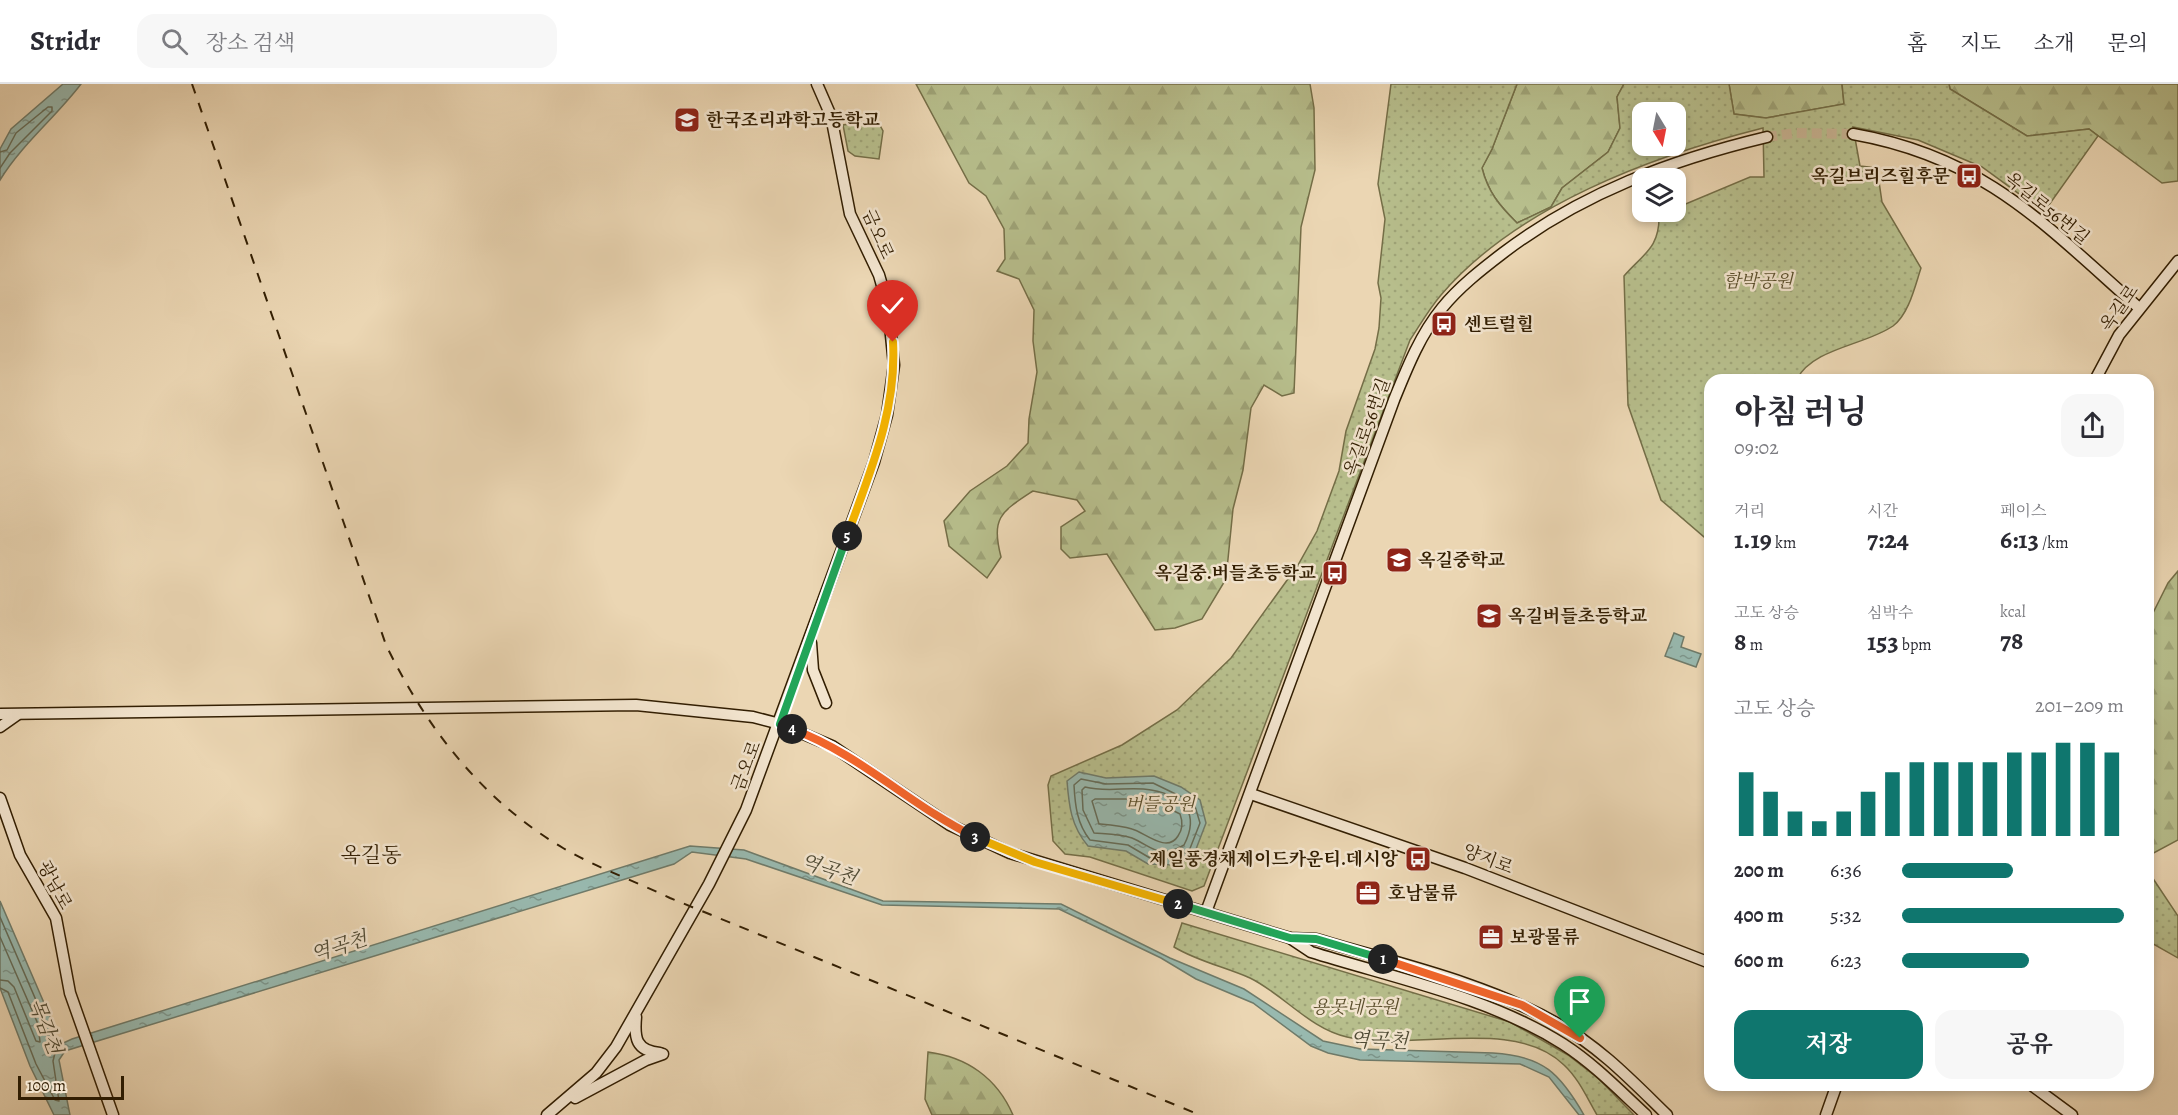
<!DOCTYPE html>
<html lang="ko">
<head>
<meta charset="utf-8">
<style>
  :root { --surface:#fff; --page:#f7f7f7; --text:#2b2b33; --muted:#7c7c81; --line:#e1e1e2; --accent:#0f766e }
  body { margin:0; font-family:Alegreya,"Noto Serif KR",serif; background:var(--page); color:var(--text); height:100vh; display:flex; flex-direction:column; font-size:22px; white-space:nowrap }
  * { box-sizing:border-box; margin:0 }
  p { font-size:20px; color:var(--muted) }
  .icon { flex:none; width:33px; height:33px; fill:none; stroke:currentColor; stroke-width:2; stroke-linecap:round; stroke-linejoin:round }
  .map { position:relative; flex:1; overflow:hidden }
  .drawer { position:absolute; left:1704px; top:290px; width:450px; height:717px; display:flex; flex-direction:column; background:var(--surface); border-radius:18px; box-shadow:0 3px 9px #0003 }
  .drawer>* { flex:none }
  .needle { width:39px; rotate:170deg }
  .controls { position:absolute; left:1632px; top:18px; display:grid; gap:12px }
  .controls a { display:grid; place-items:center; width:54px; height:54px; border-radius:12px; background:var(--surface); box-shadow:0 3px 9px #0003; font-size:30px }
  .scale { position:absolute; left:18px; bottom:15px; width:106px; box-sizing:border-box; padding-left:6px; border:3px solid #321e02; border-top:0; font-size:16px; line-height:21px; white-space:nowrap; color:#321e02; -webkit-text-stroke:4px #f2e4ce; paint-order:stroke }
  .pin { position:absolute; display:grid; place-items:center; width:51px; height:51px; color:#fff; margin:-62px -26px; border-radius:50% 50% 50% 0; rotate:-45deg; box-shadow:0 0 6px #0007 }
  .pin .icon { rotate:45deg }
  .km { position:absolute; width:30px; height:30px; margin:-15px; border-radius:50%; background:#222; color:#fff; font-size:16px; line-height:30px; text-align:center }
  .round { display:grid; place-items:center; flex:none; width:63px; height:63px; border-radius:18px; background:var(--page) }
  .headline { display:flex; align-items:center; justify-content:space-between; height:102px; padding:0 30px }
  h1 { font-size:33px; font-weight:700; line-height:45px }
  .figures { display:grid; grid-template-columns:repeat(3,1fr); gap:9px; height:102px; padding:6px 30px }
  .figures div { display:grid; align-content:center }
  .figures b { font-size:26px; font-weight:700 }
  .figures small { font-size:16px; font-weight:400 }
  .figures p { font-size:16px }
  .chart { height:168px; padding:12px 30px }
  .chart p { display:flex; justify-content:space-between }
  .chart svg { width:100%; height:108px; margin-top:6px; stroke:var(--accent); stroke-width:6 }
  .button { display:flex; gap:12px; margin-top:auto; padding:12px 30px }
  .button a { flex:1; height:69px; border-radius:18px; background:var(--accent); color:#fff; font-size:24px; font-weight:700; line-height:69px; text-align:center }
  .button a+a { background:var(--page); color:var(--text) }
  ul { padding:0 30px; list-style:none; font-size:20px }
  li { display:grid; grid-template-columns:96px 72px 1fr; align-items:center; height:45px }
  li i { height:15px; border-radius:8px; background:var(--accent) }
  header { display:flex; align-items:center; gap:36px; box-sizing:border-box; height:84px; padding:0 30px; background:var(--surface); border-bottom:2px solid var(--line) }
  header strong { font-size:28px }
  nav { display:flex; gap:33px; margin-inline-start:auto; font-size:21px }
  .search { width:420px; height:54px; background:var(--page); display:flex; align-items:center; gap:15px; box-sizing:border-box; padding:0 21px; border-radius:18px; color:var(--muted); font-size:22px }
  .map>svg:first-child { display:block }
  .forest { fill:url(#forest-firs); stroke:#746e47; stroke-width:1.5 }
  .park { fill:url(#park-dots); stroke:#746e47; stroke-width:1.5; fill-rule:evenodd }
  .water { fill:url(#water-ripples); stroke:#6f7b6a; stroke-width:1.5 }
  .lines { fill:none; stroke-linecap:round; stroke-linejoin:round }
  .shore { stroke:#656c58; stroke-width:1.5 }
  .secondary-tunnel { stroke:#c6b190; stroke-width:10; stroke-dasharray:10 5; stroke-linecap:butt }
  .secondary-casing { stroke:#321e02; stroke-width:13 }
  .secondary { stroke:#f2e4ce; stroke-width:10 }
  .rail { stroke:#321e02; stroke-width:2; stroke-dasharray:10 10; stroke-linecap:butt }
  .split-1-casing { stroke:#fff; stroke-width:12 }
  .split-2-casing { stroke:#fff; stroke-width:12 }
  .split-3-casing { stroke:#fff; stroke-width:12 }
  .split-4-casing { stroke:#fff; stroke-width:12 }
  .split-5-casing { stroke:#fff; stroke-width:12 }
  .split-6-casing { stroke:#fff; stroke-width:12 }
  .split-1 { stroke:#f0652b; stroke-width:8 }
  .split-2 { stroke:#22a559; stroke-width:8 }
  .split-3 { stroke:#f5b400; stroke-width:8 }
  .split-4 { stroke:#f0652b; stroke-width:8 }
  .split-5 { stroke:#22a559; stroke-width:8 }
  .split-6 { stroke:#f5b400; stroke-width:8 }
  .labels { text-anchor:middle; stroke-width:5; stroke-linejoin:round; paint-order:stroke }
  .poi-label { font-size:18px; font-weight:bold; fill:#321e02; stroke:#f2e4ce; text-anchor:start }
  .street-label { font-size:18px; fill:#321e02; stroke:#f2e4ce }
  .park-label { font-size:18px; font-style:italic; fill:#5a4e2b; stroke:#f2e4ce }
  .water-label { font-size:20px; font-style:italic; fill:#514c36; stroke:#f2e4ce }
  .quarter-label { font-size:21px; fill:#321e02; stroke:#f2e4ce }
</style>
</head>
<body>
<header>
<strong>Stridr</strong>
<div class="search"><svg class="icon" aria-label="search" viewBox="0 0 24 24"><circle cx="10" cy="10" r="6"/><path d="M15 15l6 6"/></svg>장소 검색</div>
<nav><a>홈</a><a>지도</a><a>소개</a><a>문의</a></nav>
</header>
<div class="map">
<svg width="2178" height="1031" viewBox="0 0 2178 1031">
  <defs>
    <pattern id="forest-firs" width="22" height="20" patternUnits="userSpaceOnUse" patternTransform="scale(1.5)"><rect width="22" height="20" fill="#b7be8c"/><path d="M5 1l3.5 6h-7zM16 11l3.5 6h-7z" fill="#9ea377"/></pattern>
    <pattern id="park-dots" width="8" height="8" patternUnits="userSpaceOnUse" patternTransform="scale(1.5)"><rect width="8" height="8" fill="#b7be8c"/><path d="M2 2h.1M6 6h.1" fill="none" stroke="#9ea377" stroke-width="1.8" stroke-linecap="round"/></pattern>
    <pattern id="water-ripples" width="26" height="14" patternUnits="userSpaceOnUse" patternTransform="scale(1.5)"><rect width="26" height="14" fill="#98b9af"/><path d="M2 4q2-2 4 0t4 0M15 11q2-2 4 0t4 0" fill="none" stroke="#7d968c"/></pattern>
  </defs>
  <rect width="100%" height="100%" fill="#ebd6b3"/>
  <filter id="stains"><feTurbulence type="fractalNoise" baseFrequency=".00333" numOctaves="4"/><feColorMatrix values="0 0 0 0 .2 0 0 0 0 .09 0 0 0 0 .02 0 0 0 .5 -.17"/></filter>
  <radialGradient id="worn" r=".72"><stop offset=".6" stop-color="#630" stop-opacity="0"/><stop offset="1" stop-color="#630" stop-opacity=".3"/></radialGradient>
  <!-- forest -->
  <g class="forest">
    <path d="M 916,0 L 1310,0 L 1314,24 L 1315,86 L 1301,143 L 1294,309 L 1282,312 L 1264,301 L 1251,324 L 1243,386 L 1233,425 L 1226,495 L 1202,535 L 1175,544 L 1155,546 L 1107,470 L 1070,474 L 1061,465 L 1061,443 L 1085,427 L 1077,416 L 1033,407 C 1001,428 991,433 1001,473 L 987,494 L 949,462 L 944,437 L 970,407 L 1007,382 L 1028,359 L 1029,335 L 1037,288 L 1033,257 L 1034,226 L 1019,195 L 997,187 L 1005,175 L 1004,145 L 986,112 L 969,99 Z"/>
    <path d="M 1517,0 L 1624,0 L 1617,13 L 1620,44 L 1608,68 L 1562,104 L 1551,123 L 1517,139 C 1499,121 1488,108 1482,84 L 1492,65 Z"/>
    <polygon points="1729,0 1842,0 1844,20 1766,34 1734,30"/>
    <polygon points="1949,0 2178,0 2178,97 2162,99 2089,45 2027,52 1950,5"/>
    <polygon points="2178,487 2178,756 2148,772 2148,581 2152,531 2168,499"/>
    <path d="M 928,968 C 967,973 997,994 1013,1031 L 932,1031 L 925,1015 Z"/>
  </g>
  <!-- park -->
  <g class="park">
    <path d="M 1391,0 L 1517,0 L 1492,65 L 1482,84 C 1488,108 1499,121 1517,139 L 1551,123 L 1562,104 L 1608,68 L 1620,44 L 1617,13 L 1624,0 L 1729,0 L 1734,30 L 1766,34 L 1844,20 L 1842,0 L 1949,0 L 1950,5 L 2027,52 L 2089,45 L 2098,52 L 2044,128 L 1982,83 L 1918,56 L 1853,43 L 1860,82 L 1877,84 L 1882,118 L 1921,184 C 1915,202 1909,230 1893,242 C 1866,261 1813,264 1797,295 L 1710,296 L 1710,458 L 1661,416 L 1628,321 L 1624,192 C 1643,170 1660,164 1659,131 L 1676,128 L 1676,124 L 1750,93 L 1764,93 L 1763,44 C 1652,72 1517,122 1441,211 C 1429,225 1420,241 1410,256 L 1204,802 L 1192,807 L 1090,773 L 1065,770 L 1053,757 L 1048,701 L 1051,692 L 1122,661 L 1177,626 L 1231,574 L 1298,481 L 1317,447 L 1339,387 L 1346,347 L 1375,265 L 1379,244 L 1381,214 L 1378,199 L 1385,135 L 1378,100 ZM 1642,28 L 1676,28 L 1676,62 L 1642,62 Z"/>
    <polygon points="877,36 883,47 879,75 855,72 848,67 843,41"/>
    <polygon points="2148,787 2178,832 2178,874 2148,857"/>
    <path d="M 1182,839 L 1510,938 L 1568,971 L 1599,995 L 1634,1031 L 1597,1031 C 1587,1014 1579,995 1564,981 C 1514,932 1411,968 1347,953 C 1310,945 1283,910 1250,894 C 1225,883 1197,877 1174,863 Z"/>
  </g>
  <!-- water -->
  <g class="water">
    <path d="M 63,0 L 81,0 C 56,33 22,60 0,96 L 0,65 L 11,45 Z"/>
    <polygon points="1674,549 1684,553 1681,563 1701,570 1696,583 1665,572"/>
    <path d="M 1079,688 L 1106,694 L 1154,692 L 1181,703 L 1200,716 L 1206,739 L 1193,773 L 1175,781 L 1148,780 L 1126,767 L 1088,762 C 1071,742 1069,722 1067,697 Z"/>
    <path d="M 690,762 L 744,766 L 883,817 L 1061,820 L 1170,874 L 1244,905 L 1323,957 L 1361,965 L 1493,969 C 1543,972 1560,989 1584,1031 L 1579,1031 L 1549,993 L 1520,980 L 1360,976 L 1328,969 L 1311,962 L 1253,919 L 1196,895 L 1161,874 L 1059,825 L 882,821 L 746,775 L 692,768 L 674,780 L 65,967 L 59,976 L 70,1031 L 54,1031 L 30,982 L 0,904 L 0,817 L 51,935 L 57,962 L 72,955 Z"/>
  </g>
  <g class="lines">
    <!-- shore -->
    <g class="shore">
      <polyline points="0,68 7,66 16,49 48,23 52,23 52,27 10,69 0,84"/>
      <path d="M 1081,695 L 1106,700 L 1153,699 L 1194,719 L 1200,739 L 1189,767 L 1173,774 L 1150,774 L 1128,761 L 1090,756 C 1077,740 1075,721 1074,701 Z"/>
      <path d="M 1085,703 C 1108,709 1129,702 1151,706 C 1185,712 1200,730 1184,761 C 1159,776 1153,763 1132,754 C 1120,750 1106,750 1094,749 L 1083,726 L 1082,706 Z"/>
      <path d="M 1095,715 L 1150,715 L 1180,730 C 1183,738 1183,745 1178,752 C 1167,770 1144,748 1132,745 C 1122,742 1110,741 1099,740 L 1092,717 Z"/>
      <polyline points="0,833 45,937 50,963 55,969 53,977 59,1017 55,1016 36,980 8,908 0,904"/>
      <polyline points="0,853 38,940 40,958 36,957 14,903 8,897 0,896"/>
    </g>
    <!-- secondary-tunnel -->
    <polyline class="secondary-tunnel" points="1767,53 1795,49 1853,50"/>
    <!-- secondary casing -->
    <g class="secondary-casing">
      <g id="secondary">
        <path d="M 1853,50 C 1984,73 2044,140 2139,224"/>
        <polyline points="2095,296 2119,251 2178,177"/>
        <polyline points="811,559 813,586 826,619"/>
        <path d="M 0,630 L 636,621 L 753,633 L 780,640 L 832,662 L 950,741 L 1010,769 L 1290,854 L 1316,855 C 1396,879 1484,898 1558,940 C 1600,963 1633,998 1667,1031"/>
        <polyline points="0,643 17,631"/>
        <polyline points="1251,710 1465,784 1710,879"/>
        <polyline points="0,714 20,771 56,834 70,909 113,1031"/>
        <path d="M 1206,828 L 1394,316 C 1407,284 1420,251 1442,224 C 1459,203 1482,185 1503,169 C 1582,109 1671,76 1767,53"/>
        <path d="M 1290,854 L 1311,868 C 1394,894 1489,913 1563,960 C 1594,980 1619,1006 1646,1031"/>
        <path d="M 636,933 C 634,954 636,967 660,969"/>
        <polyline points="2030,1000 2072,1031"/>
        <polyline points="575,1014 646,976 663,970"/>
        <polyline points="547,1031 596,989 616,963 709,800 746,726 874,378 887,331 894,281 888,222 879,191 850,130 831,32 817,0"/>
        <polyline points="1826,1031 1837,1000"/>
      </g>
    </g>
    <!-- secondary -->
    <use href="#secondary" class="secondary"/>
    <!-- rail -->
    <path class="rail" d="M 192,0 L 386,561 C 427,645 482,716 563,764 C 597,784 635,797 670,814 L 1200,1031"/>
  </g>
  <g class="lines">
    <!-- split-1 casing -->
    <g class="split-1-casing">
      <polyline id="split-1" points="1383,875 1522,921 1580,954"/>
    </g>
    <!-- split-2 casing -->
    <g class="split-2-casing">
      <polyline id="split-2" points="1178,820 1290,854 1316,855 1383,875"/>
    </g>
    <!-- split-3 casing -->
    <g class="split-3-casing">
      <polyline id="split-3" points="975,753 1035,778 1178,820"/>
    </g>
    <!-- split-4 casing -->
    <g class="split-4-casing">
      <path id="split-4" d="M 792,645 C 860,670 911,722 975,753"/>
    </g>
    <!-- split-5 casing -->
    <g class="split-5-casing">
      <polyline id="split-5" points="792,645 780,640 847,452"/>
    </g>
    <!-- split-6 casing -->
    <g class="split-6-casing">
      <path id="split-6" d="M 847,452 C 870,388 897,327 893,258"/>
    </g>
    <!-- split-1 -->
    <use href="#split-1" class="split-1"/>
    <!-- split-2 -->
    <use href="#split-2" class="split-2"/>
    <!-- split-3 -->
    <use href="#split-3" class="split-3"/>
    <!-- split-4 -->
    <use href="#split-4" class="split-4"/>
    <!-- split-5 -->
    <use href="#split-5" class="split-5"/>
    <!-- split-6 -->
    <use href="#split-6" class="split-6"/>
  </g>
  <!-- icons -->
  <defs>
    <g id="school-square" transform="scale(1.35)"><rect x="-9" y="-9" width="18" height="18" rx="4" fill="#8f2418" stroke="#f2e4ce"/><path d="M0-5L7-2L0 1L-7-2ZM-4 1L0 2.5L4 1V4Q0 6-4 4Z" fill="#fff"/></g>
    <g id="bus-square" transform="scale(1.35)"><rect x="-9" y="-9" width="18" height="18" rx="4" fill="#8f2418" stroke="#f2e4ce"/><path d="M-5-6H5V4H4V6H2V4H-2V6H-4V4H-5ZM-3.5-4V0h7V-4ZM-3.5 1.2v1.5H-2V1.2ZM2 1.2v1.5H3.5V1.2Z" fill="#fff"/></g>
    <g id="office-square" transform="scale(1.35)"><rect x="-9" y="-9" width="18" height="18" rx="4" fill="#8f2418" stroke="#f2e4ce"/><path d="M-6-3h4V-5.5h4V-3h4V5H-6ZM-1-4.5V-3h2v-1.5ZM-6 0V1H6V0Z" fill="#fff"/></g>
  </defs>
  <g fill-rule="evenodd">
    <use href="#school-square" x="687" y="36"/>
    <use href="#bus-square" x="1969" y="92"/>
    <use href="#bus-square" x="1444" y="240"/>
    <use href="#school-square" x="1399" y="476"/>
    <use href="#bus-square" x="1335" y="489"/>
    <use href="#school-square" x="1489" y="532"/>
    <use href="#bus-square" x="1418" y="775"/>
    <use href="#office-square" x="1368" y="809"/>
    <use href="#office-square" x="1491" y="853"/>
  </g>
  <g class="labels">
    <!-- poi labels -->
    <g class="poi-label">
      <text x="706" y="42">한국조리과학고등학교</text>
      <text x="1950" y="98" text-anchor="end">옥길브리즈힐후문</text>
      <text x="1464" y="246">센트럴힐</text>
      <text x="1418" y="482">옥길중학교</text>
      <text x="1316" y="495" text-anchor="end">옥길중.버들초등학교</text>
      <text x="1508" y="538">옥길버들초등학교</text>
      <text x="1398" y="781" text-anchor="end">제일풍경채제이드카운티.데시앙</text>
      <text x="1388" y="815">호남물류</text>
      <text x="1510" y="859">보광물류</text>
    </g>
    <!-- street labels -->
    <g class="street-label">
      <text transform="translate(2047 124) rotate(39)" y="6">옥길로56번길</text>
      <text transform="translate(878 150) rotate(66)" y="6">금오로</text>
      <text transform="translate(2119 224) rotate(-55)" y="6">옥길로</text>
      <text transform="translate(1367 343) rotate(-70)" y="6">옥길로56번길</text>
      <text transform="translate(746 682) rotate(-69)" y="6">금오로</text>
      <text transform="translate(1488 775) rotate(21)" y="6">양지로</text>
      <text transform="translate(55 801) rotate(62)" y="6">광남로</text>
    </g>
    <!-- park labels -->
    <g class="park-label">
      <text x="1758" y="203">함박공원</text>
      <text x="1160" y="726">버들공원</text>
      <text x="1355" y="929">용못네공원</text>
    </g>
    <!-- water labels -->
    <g class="water-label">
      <text transform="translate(829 785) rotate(19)" y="7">역곡천</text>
      <text transform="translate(339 862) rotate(-18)" y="7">역곡천</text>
      <text transform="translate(46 942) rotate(69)" y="7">목감천</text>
      <text transform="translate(1379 956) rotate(2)" y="7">역곡천</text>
    </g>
    <!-- quarter labels -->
    <g class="quarter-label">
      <text x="371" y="778">옥길동</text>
    </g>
  </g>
  <rect width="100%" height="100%" filter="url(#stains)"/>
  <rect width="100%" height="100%" fill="url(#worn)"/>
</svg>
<div class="controls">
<a><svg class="needle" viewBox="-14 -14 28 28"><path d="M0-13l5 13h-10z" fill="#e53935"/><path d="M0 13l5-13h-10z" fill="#7c7c81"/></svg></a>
<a><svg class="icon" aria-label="layers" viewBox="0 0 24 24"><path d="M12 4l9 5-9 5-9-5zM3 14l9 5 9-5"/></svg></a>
</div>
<div class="scale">100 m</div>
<div class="pin" style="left:1580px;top:954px;background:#1e9e55"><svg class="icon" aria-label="arrive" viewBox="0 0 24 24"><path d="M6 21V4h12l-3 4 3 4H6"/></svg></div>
<div class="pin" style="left:893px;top:258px;background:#d93025"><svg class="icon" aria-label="check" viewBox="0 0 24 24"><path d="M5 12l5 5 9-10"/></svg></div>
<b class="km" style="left:1383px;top:875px">1</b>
<b class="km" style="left:1178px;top:820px">2</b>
<b class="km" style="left:975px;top:753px">3</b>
<b class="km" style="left:792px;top:645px">4</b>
<b class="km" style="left:847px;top:452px">5</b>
<section class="drawer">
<div class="headline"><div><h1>아침 러닝</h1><p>09:02</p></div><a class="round"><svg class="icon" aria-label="share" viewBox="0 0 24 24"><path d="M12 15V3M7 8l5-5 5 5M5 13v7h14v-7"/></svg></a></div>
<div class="figures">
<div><p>거리</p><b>1.19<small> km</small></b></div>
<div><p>시간</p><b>7:24</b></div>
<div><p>페이스</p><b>6:13<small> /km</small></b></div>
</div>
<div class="figures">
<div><p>고도 상승</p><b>8<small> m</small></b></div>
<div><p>심박수</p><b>153<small> bpm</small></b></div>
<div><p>kcal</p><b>78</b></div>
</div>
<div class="chart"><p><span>고도 상승</span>201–209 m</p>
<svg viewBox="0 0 160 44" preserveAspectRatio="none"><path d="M5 44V18M15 44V26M25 44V34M35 44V38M45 44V34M55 44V26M65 44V18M75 44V14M85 44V14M95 44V14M105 44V14M115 44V10M125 44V10M135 44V6M145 44V6M155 44V10"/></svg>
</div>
<ul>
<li><b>200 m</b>6:36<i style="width:50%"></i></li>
<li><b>400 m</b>5:32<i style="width:100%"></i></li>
<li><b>600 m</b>6:23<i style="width:57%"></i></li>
</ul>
<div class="button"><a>저장</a><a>공유</a></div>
</section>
</div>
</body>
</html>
